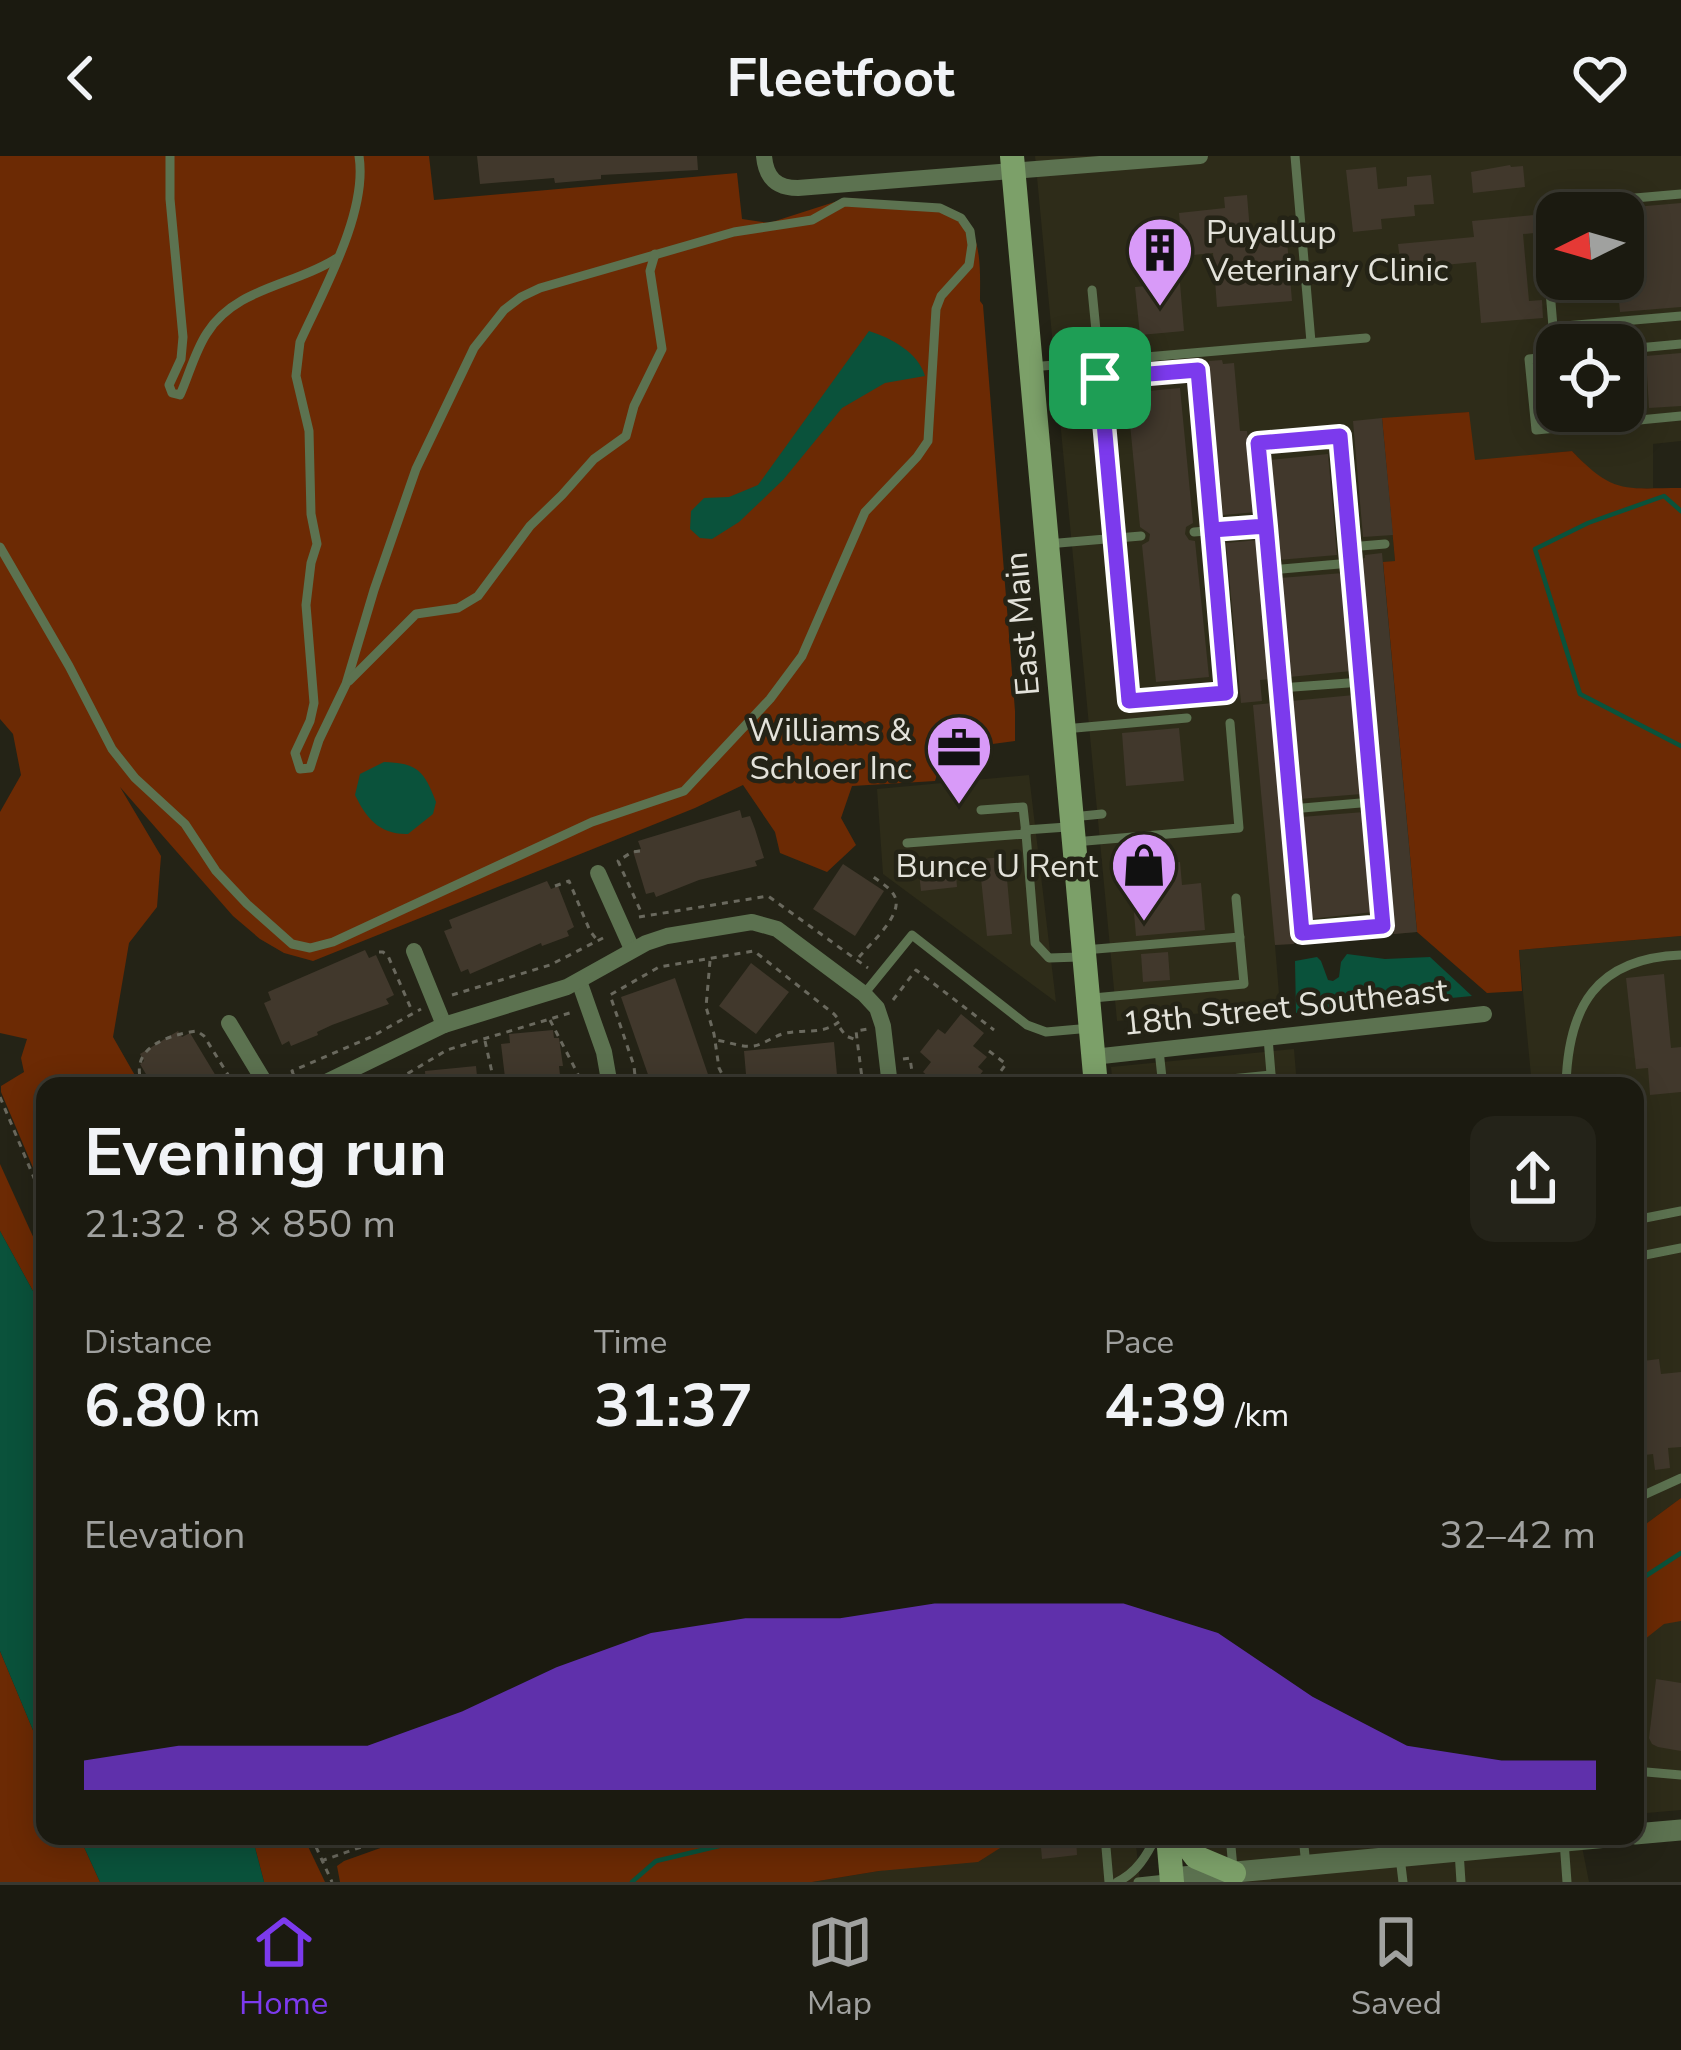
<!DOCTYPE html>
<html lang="en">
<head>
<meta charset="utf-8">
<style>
  :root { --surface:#1b1a10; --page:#242319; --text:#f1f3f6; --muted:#a0a19f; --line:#393830; --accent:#7c3aed }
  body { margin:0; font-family:"Nunito Sans",sans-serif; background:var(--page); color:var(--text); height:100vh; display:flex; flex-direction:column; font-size:45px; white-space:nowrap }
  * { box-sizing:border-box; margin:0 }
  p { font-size:39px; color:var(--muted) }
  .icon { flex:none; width:66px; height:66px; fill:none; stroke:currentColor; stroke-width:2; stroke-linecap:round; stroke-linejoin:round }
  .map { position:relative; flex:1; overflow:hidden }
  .side { position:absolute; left:36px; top:921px; width:1608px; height:768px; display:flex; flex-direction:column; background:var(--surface); border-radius:24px; box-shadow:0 6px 30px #0003,0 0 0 3px var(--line) }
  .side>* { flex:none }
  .needle { width:78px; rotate:265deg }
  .buttons { position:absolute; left:1536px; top:36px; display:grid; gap:24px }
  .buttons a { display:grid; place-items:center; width:108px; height:108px; border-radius:24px; background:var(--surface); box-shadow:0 6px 30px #0003,0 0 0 3px var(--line); font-size:60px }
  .pin { position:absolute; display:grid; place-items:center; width:102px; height:102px; color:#fff; margin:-51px; border-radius:24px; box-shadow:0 6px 18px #0006 }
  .round { display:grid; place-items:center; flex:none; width:126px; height:126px; border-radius:24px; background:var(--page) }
  .summary { display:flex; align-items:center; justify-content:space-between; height:204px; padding:0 48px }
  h1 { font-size:66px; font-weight:700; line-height:90px }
  .stats { display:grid; grid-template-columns:repeat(3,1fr); gap:18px; height:204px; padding:12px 48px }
  .stats div { display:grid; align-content:center }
  .stats b { font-size:60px; font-weight:700 }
  .stats small { font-size:33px; font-weight:400 }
  .stats p { font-size:33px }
  .chart { height:336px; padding:24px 48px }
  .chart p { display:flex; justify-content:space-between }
  .chart svg { width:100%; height:216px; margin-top:12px; fill:var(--accent); opacity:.7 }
  header { display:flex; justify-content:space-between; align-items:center; height:156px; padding:0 48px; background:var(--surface); font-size:54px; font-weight:700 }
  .dock { display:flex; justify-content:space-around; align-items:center; height:168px; border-top:3px solid var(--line); background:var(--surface); font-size:33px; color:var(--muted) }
  .dock a { display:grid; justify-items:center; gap:6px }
  .dock .current { color:var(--accent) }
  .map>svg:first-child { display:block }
  .built { fill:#2e2c19; fill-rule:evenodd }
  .green { fill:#6c2a04 }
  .water { fill:#0a523b }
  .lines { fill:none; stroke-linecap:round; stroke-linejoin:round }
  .stream { stroke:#0a523b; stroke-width:4.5 }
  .building { fill:#41382c }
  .path { stroke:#6a695e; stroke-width:3; stroke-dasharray:6 6; stroke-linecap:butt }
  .service { stroke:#5c7250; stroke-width:9 }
  .minor { stroke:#5c7250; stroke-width:16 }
  .tertiary { stroke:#5c7250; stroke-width:21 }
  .secondary { stroke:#7ca069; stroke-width:24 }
  .route-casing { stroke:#fff; stroke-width:24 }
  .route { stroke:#7c3aed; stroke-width:15 }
  .labels { text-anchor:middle; stroke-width:9; stroke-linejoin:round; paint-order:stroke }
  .poi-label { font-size:33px; fill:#e3e2da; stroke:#242316; text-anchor:end }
  .street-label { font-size:33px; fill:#e3e2da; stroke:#242316 }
</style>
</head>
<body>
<header><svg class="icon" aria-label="back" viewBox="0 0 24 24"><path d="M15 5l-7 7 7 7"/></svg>Fleetfoot<svg class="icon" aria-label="heart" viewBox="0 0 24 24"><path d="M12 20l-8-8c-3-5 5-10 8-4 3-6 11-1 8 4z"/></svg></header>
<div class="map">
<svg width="1681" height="1726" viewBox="0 0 1681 1726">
  <rect width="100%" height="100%" fill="#242316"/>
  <!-- built -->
  <g class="built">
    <path d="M 1035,0 L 1681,0 L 1681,285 L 1653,288 L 1653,332 L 1617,332 L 1596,320 L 1572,295 L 1474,305 L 1468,256 L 1382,263 L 1395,405 L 1383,407 L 1417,776 L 1275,789 L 1280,850 L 1117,865 ZM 1557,57 L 1623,57 L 1623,123 L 1557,123 ZM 1557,189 L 1623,189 L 1623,255 L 1557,255 Z"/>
    <polygon points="1029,619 1056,846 883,718 877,633"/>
    <polygon points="1681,780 1681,1342 1635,1376 1635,930 1532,930 1519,794"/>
    <polygon points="1294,893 1297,930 1113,930 1111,911"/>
    <polygon points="1681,1429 1681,1654 1635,1658 1635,1457"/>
    <polygon points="1012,1680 1135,1680 1140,1726 812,1726 879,1715 1008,1687"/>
    <polygon points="1187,1680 1580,1680 1589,1726 1191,1726"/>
  </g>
  <!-- green -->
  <g class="green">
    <path d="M 0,0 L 429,0 L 434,44 L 737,17 L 742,63 L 769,67 L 847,42 L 944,50 C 984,64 980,110 980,145 L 983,149 L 1015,555 L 1015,585 L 985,589 L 969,581 L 943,600 L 935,625 L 852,630 L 841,662 L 856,689 L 827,716 L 780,697 L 775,676 L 743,629 L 695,652 L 313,805 L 284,797 L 260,783 L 233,760 L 120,631 L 161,700 L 157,751 L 129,787 L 113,881 L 141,930 L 45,930 L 45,1040 L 1,936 L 1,930 L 24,916 L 21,902 L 27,883 L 0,877 L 0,656 L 21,619 L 13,578 L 0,563 Z"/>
    <path d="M 1469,256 L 1475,304 L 1572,295 C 1614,339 1624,332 1681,332 L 1681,780 L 1519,794 L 1522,835 L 1487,837 L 1417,776 L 1383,406 L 1395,405 L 1382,262 Z"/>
    <polygon points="0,1008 45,1107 45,1157 0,1075"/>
    <polygon points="1681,1342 1681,1465 1664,1468 1635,1491 1635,1376"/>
    <polygon points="0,1495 45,1603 45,1680 79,1680 100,1726 0,1726"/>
    <polygon points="252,1680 303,1680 325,1726 264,1726"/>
    <polygon points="414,1680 1012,1680 1008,1687 978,1706 879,1715 812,1726 340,1726 337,1710 344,1705"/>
  </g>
  <!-- water -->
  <g class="water">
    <path d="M 869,175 C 891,182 918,196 925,220 L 885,227 L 842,252 L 783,324 L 739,366 L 712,383 L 700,382 L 690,373 L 691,355 L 704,342 L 729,341 L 758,329 Z"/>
    <path d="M 384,606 C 418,607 424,615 436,646 L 433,658 L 408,678 C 380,679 366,662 355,639 L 360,618 Z"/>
    <polygon points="1347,798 1385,803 1430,801 1472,840 1296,857 1295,805 1317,801 1321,805 1328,824 1333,825 1339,821 1341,806"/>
    <polygon points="0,1075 45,1157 45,1603 0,1495"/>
    <polygon points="79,1680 252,1680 264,1726 100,1726"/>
  </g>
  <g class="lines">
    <!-- stream -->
    <g class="stream">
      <polyline points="1681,355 1664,340 1588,367 1535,393 1580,538 1681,590"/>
      <polyline points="1635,1427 1681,1397"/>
      <polyline points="632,1726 656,1705 761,1680"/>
    </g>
  </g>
  <!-- building -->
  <g class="building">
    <polygon points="477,0 697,0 698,14 601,19 601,23 555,27 554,22 480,28"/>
    <polygon points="1510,9 1511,11 1523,10 1525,31 1473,37 1471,16"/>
    <polygon points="1376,11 1378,33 1407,30 1407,21 1431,19 1434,48 1414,49 1415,60 1381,63 1382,73 1353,76 1346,14"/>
    <polygon points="1247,39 1251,87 1287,84 1292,145 1217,151 1213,97 1183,100 1179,57 1225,52 1224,41"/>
    <polygon points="1681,47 1681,151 1620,156 1617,123 1623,123 1623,52"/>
    <polygon points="1534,59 1535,77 1523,78 1529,145 1542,144 1543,162 1481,167 1476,106 1401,113 1398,88 1474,81 1472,65"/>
    <polygon points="1180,127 1184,175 1140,179 1135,131"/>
    <polygon points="1681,197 1681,250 1649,252 1646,200"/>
    <polygon points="1222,204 1223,208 1234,207 1240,275 1247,275 1256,356 1223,359 1209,205"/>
    <polygon points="1180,232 1193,367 1186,371 1185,378 1189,384 1195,385 1209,521 1156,526 1142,389 1149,385 1150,378 1140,371 1127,237"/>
    <polygon points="1382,262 1393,379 1363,381 1353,265"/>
    <polygon points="1328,298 1337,399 1278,404 1276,382 1279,382 1269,304"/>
    <polygon points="1258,384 1271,523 1260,524 1262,545 1241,547 1226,387"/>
    <polygon points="1382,397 1417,776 1394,778 1360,403 1365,402 1365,399"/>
    <polygon points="1343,417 1352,515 1289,521 1280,422"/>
    <polygon points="1354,539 1362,638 1299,643 1291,545"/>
    <polygon points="1273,547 1294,788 1275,789 1253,549"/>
    <polygon points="1179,572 1184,625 1126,630 1122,577"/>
    <polygon points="740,654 742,662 750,660 755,673 764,702 755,705 757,710 699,724 656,741 654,736 646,738 633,695 641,693 638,685"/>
    <polygon points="1364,656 1373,756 1310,763 1301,661"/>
    <polygon points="1005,701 1012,778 987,780 979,703"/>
    <polygon points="955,704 957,731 921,735 918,707"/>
    <polygon points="1180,706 1182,729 1201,727 1205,774 1136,780 1130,711"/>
    <polygon points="843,708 884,735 855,780 813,753"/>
    <polygon points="547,725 551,733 558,730 574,771 567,775 569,780 542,790 541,787 470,818 468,813 461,816 444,775 452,772 449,764"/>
    <polygon points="365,794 369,802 376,799 394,839 386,843 389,848 332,869 317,876 318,879 291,890 289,885 282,889 264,847 271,844 268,836"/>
    <polygon points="1168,796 1170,824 1143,826 1141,798"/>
    <polygon points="751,807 789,836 756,878 719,850"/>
    <polygon points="1664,818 1671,892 1681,891 1681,936 1650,939 1648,912 1636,913 1626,822"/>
    <polygon points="675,822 712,930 652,930 621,841"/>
    <polygon points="961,858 984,877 973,890 987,901 978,911 983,915 971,930 940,930 923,916 931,906 920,896 938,873 945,878"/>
    <polygon points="553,874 554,882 559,882 563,910 559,910 561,928 506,930 501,888 510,887 509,878"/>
    <polygon points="178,875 182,881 190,877 222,930 153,930 140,908 144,905 140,898"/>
    <polygon points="834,886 838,930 747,930 744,895"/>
    <polygon points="476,910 478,930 426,930 425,915"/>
    <polygon points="1659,1203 1661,1218 1681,1216 1681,1291 1668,1292 1670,1312 1655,1314 1653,1298 1637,1300 1635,1296 1635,1206"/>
    <polygon points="1656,1523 1681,1527 1681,1595 1658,1591 1652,1588 1649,1582"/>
    <polygon points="1040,1680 1076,1680 1077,1699 1042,1703"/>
  </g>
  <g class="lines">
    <!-- path -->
    <g class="path">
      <polyline points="640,695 632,696 618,705 642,758"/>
      <polyline points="555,730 569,725 590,775 597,784"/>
      <polyline points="639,761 768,740 868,812"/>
      <polyline points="379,796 383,796 388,800 412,855"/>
      <path d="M 859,801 C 870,788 903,759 895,741 C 891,732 880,726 872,720"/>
      <polyline points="710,805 706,851 714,878 719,912 728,930"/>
      <polyline points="452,839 550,809 605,781"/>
      <polyline points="893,844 916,814 994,874"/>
      <polyline points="550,864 584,930"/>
      <polyline points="840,872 846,880 856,884"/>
      <polyline points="485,885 495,930"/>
      <polyline points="989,895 1006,908 990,930"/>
      <polyline points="903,903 910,902 914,930"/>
      <path d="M 143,930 C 127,893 166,879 197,875 L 204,880 L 235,930"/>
      <polyline points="298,930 292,915 371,881 421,853"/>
      <polyline points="387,930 447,894 573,856"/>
      <path d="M 636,930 L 634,910 L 610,839 L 659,811 L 754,795 L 834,858 L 840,865 C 822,880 803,872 782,878 C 773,881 764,888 754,890 C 741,892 727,885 715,884"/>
      <polyline points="863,930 856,875 868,873"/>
      <polyline points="0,941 45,1048"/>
      <polyline points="311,1680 332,1726"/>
      <polyline points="321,1705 393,1680"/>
    </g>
    <!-- service -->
    <g class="service">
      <path d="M 170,0 L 170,43 L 183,181 L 181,203 L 169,229 L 172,237 L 180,239 C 189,219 195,195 207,177 C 236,131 294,130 337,102"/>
      <polyline points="1295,0 1311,186"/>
      <polyline points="1681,38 1543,50 1553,171 1681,160"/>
      <polyline points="1092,134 1099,205"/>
      <polyline points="1627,193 1681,188"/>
      <polyline points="1628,193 1635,264"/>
      <polyline points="1557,200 1529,203 1536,274 1681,260"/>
      <polyline points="1031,211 1366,182"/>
      <polygon points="1198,214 1226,537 1129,545 1100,222"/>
      <polygon points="1340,280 1383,770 1302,777 1259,287"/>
      <polyline points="1194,376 1266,370"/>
      <polyline points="1047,388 1141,380"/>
      <path d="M 0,391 L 69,510 L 112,593 L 135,622 L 185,668 L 216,715 L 247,748 L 292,788 L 310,792 L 333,786 L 592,666 L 684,635 L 770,543 L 802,500 L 865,356 L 917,301 L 928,285 L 936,153 L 941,140 L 969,109 L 972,89 L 970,75 L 961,62 L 940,52 L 844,46 L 812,64 L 734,76 L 540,132 L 521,141 L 504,154 L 474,192 L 416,313 L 374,434 L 346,528 L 319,584 L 310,612 L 300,613 L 295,597 L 310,565 L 314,547 L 306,449 L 311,407 L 317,388 L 311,358 L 309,275 L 296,220 L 300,186 C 323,135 368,56 359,0"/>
      <polyline points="1349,391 1385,388"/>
      <polyline points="1270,414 1351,407"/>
      <polyline points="349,525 416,458 458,452 478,440 530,370 562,339 594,303 626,280 634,250 662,193 650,115 655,98"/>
      <polyline points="1280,532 1362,526"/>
      <polyline points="1064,573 1187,562"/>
      <polyline points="1291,653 1372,646"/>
      <polyline points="981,654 1023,651 1026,678"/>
      <polyline points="1072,661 1102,658"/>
      <polyline points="1025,674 1067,671"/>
      <polyline points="1074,686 1239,672 1230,567"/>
      <polyline points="907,687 1026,678 1035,787 1049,802 1079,801"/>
      <polyline points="1084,794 1240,781"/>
      <polyline points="864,838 912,779 1027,869 1046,876 1091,872"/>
      <polyline points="1093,842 1244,828 1236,742"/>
      <polyline points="1268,882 1272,930"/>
      <polyline points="1159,894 1162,922 1170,929 1271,919"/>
      <path d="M 1566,930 C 1568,851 1596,802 1681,799"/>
      <polyline points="1635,1064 1681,1055"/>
      <polyline points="1635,1101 1681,1092"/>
      <polyline points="1635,1343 1681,1322"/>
      <polyline points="1635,1615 1681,1619"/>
      <polyline points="1635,1626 1639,1674"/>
      <polyline points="1105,1680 1109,1726"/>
      <polyline points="1230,1680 1233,1712"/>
      <polyline points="1303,1680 1306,1710"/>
      <polyline points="1411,1680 1413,1699"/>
      <polyline points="1564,1685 1567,1726"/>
      <polyline points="1459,1695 1461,1726"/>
      <polyline points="1400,1701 1403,1726"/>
      <path d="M 1117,1726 C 1136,1717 1147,1700 1156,1680"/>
      <polyline points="1138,1726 1166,1723"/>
    </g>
    <!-- minor -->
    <g class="minor">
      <path d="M 764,0 C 766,22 776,32 798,32 L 1200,0"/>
      <polyline points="598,717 632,793"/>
      <polyline points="414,795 444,869"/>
      <polyline points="579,825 604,896 610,930"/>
      <polyline points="229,867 267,930"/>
      <polyline points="1093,901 1484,858"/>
      <polyline points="318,930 444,869 567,831 646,787 667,780 752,766 777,773 864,838 877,852 883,870 890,930"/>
    </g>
    <!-- tertiary -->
    <g class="tertiary">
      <polyline points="1635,1678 1681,1674"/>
      <polyline points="1172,1722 1618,1680"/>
    </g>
    <!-- secondary -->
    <g class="secondary">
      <polyline points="1012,0 1096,930"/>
      <polyline points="1168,1680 1172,1726"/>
      <polyline points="1180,1680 1196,1701 1234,1717"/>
    </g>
  </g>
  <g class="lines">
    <!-- route casing -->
    <g class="route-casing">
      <polyline id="route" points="1100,222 1129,545 1226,537 1212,374 1266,370 1302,777 1383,770 1340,280 1258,287 1266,370 1212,374 1198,214 1100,222"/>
    </g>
    <!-- route -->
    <use href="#route" class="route"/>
  </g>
  <!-- icons -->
  <defs>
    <g id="building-pin" transform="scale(3.45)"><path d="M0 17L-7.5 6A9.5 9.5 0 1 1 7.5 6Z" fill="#d89af8" stroke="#242316"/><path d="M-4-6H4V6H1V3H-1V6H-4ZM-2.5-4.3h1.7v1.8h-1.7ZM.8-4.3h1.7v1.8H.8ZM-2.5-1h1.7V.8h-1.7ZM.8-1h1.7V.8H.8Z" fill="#111"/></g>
    <g id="office-pin" transform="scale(3.45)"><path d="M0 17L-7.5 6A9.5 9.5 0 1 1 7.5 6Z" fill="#d89af8" stroke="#242316"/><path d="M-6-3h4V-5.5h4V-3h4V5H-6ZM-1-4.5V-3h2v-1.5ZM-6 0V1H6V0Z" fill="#111"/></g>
    <g id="shop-pin" transform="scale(3.45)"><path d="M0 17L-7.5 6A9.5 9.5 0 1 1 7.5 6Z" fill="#d89af8" stroke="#242316"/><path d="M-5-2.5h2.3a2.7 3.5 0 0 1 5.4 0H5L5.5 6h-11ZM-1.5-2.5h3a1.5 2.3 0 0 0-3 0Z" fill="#111"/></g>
  </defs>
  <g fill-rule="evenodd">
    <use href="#building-pin" x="1160" y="94"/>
    <use href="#office-pin" x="959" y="592"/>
    <use href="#shop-pin" x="1144" y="709"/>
  </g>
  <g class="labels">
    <!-- poi labels -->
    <g class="poi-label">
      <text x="1206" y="87" text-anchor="start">Puyallup<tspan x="1206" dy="38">Veterinary Clinic</tspan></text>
      <text x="912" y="585">Williams &amp;<tspan x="912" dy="38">Schloer Inc</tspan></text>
      <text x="1098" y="721">Bunce U Rent</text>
    </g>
    <!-- street labels -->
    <g class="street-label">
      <text transform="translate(1021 468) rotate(-95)" y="12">East Main</text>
      <text transform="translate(1285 850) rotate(-6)" y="12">18th Street Southeast</text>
    </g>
  </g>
</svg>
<div class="buttons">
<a><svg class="needle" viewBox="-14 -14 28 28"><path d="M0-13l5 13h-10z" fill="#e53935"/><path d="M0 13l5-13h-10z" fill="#a0a19f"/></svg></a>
<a><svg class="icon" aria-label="locate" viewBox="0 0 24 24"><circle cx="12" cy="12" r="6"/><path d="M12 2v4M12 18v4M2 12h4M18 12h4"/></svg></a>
</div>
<div class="pin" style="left:1100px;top:222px;background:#1e9e55"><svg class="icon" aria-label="arrive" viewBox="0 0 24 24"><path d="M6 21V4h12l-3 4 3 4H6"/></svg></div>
<section class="side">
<div class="summary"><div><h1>Evening run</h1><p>21:32 · 8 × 850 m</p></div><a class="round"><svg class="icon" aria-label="share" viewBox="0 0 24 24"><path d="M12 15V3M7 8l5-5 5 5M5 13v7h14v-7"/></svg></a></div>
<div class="stats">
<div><p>Distance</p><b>6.80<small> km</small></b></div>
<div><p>Time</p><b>31:37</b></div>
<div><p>Pace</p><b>4:39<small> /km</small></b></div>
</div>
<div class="chart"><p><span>Elevation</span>32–42 m</p>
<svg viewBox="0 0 160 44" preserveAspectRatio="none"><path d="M0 44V38L10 35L20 35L30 35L40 28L50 19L60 12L70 9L80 9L90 6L100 6L110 6L120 12L130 25L140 35L150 38L160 38V44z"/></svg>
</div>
</section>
</div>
<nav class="dock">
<a class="current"><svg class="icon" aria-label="home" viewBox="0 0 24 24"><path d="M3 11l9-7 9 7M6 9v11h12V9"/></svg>Home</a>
<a><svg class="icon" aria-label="map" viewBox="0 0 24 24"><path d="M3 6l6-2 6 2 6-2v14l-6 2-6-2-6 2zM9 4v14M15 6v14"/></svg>Map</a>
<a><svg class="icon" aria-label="saved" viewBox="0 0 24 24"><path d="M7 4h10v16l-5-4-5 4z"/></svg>Saved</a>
</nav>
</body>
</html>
